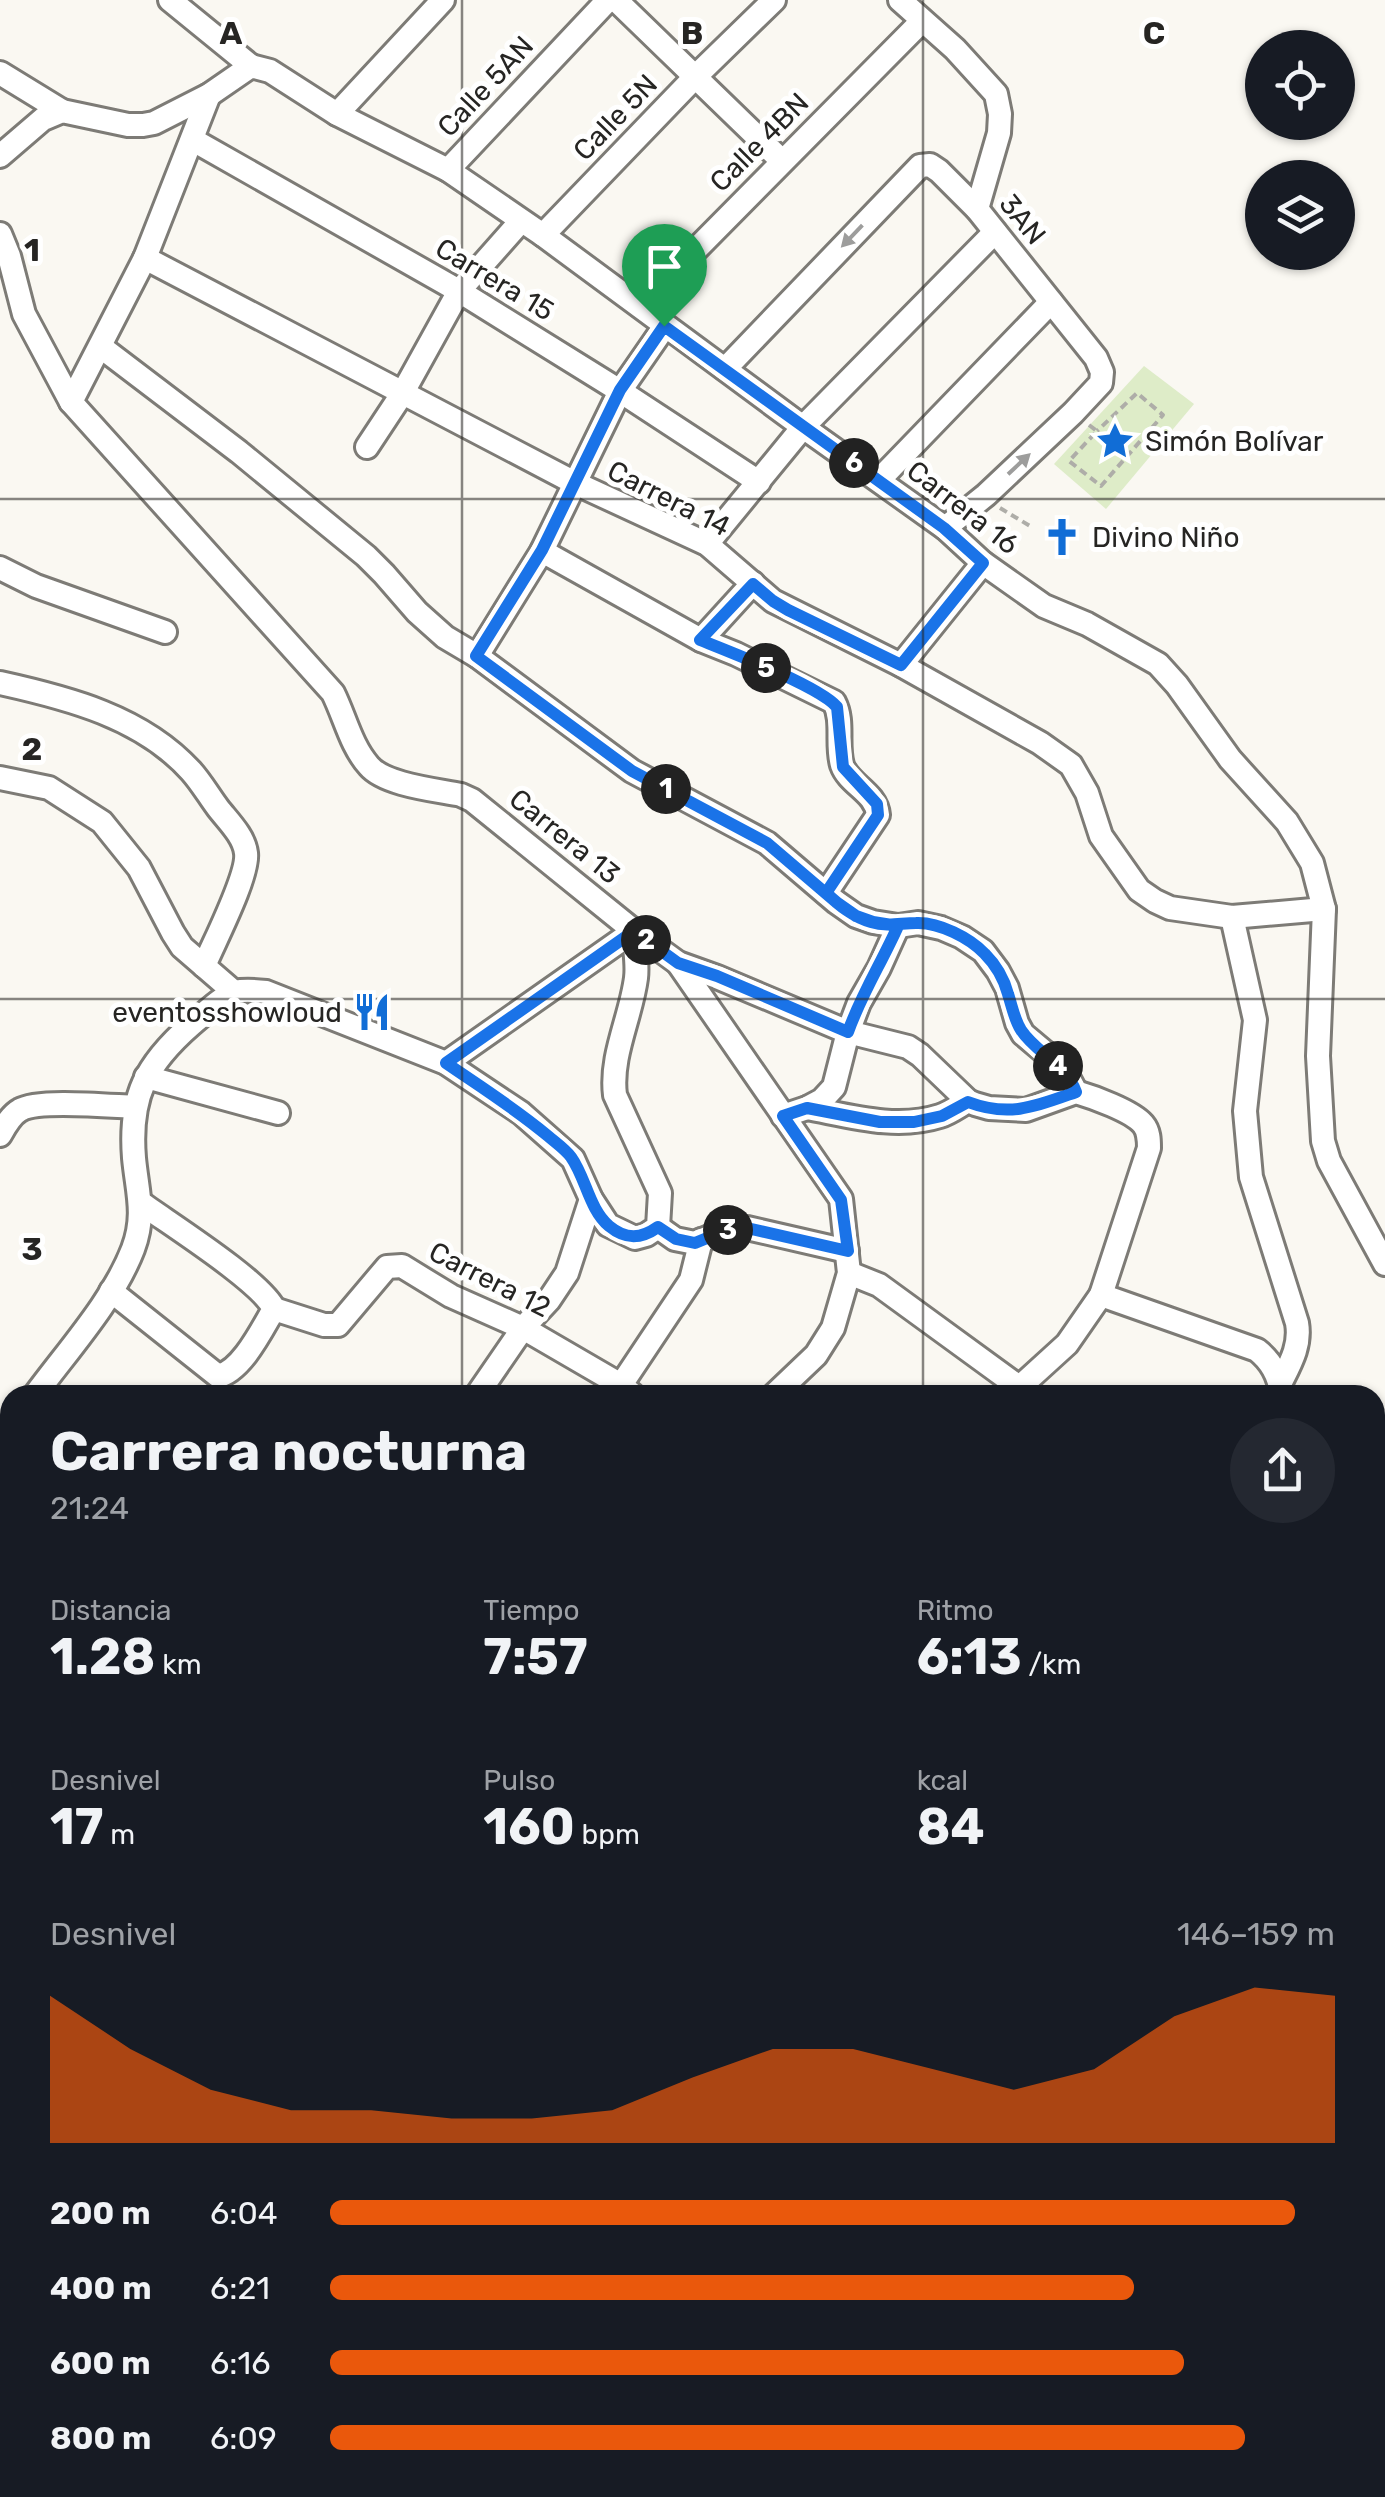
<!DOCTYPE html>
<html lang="es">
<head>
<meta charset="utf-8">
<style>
  :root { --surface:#171b24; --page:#242831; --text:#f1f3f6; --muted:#9ea1a6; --accent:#ea580c }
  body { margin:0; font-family:Rubik,sans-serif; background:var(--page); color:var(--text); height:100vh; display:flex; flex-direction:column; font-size:38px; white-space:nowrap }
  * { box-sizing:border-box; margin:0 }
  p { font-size:32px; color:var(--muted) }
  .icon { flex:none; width:55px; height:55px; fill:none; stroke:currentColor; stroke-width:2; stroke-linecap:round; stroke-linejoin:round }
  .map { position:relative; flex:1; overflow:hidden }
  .sheet { position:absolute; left:0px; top:1385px; width:1385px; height:1112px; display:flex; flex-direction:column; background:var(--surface); border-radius:30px 30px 0 0; box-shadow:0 2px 8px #0004 }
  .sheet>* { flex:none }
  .controls { position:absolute; left:1245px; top:30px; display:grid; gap:20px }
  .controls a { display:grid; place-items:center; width:110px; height:110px; border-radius:50%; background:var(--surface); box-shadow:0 2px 8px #0004; font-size:50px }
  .pin { position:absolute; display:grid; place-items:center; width:85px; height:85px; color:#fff; margin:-102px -42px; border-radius:50% 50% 50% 0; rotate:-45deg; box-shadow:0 0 10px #0007 }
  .pin .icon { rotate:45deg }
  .km { position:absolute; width:50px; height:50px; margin:-25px; border-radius:50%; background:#222; color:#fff; font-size:28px; line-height:50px; text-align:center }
  .round { display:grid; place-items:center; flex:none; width:105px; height:105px; border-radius:52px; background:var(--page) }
  .headline { display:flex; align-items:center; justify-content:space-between; height:170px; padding:0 50px }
  h1 { font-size:55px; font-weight:700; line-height:75px }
  .metrics { display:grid; grid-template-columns:repeat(3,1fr); gap:15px; height:170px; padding:10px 50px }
  .metrics div { display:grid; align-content:center }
  .metrics b { font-size:50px; font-weight:700 }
  .metrics small { font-size:28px; font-weight:400 }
  .metrics p { font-size:28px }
  .chart { height:280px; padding:20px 50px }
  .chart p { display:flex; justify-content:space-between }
  .chart svg { width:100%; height:180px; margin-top:10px; fill:var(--accent); opacity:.7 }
  ul { padding:0 50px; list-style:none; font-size:32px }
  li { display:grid; grid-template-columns:160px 120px 1fr; align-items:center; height:75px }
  li i { height:25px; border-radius:12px; background:var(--accent) }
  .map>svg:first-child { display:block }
  .green { fill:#deecc8 }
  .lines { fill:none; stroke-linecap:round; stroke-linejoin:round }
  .minor-casing { stroke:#7d7b76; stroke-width:28 }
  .path { stroke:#aeada8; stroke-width:4; stroke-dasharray:8 5; stroke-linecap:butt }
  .minor { stroke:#fff; stroke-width:22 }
  .oneway { fill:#9d9d9c }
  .route-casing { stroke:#fff; stroke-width:20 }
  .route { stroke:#1a73e8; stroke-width:12 }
  .grid { fill:none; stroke:#262523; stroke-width:2.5; stroke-opacity:0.55 }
  .labels { text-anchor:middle; stroke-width:10; stroke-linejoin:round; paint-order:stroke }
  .street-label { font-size:28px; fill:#262523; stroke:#fff }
  .poi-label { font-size:28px; fill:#262523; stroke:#fff; text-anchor:start }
  .grid-label { font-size:32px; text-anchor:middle; font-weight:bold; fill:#262523; stroke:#fff; stroke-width:10; stroke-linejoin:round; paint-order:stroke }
</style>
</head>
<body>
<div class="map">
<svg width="1385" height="2497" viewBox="0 0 1385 2497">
  <rect width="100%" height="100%" fill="#faf8f2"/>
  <!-- green -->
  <polygon class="green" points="1144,366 1194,404 1106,509 1054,464"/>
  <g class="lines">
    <!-- minor casing -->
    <g class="minor-casing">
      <g id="minor">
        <polyline points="170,0 251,66"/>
        <polyline points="616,0 782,161"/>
        <polyline points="900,0 955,49 996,94 1000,114 999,133 977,209"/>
        <polyline points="0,73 62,111"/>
        <polyline points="337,114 443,0"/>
        <polyline points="193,140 459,291 620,391 759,482"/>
        <polyline points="0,156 43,119 62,111 128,125 143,125 154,123 209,95 251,66 270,71 337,114 448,170 543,235 803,427 945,528 983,563 1044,606 1087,624 1158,664 1177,685 1230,759 1287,822 1312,863 1324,909 1318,1056 1323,1141 1329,1161 1385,1264"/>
        <polyline points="448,170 608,0"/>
        <path d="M 0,234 L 9,256 L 24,314 L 71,402 L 333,693 C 345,717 351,746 369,766 C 385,785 437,790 461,795 L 472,800 L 634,931 L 678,963 L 717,977 L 848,1032 L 908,1047 L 920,1055 L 968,1101 L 975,1104 L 989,1108 L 1026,1110 L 1076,1092 C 1093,1097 1132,1111 1143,1124 C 1149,1131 1149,1140 1149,1148 L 1101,1295 L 1067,1344 L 1011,1395"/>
        <polyline points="543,235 696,76 774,0"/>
        <polyline points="145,258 575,483 707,544 773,601 901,665 1040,743 1071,765 1087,793 1101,836 1139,890 1155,901 1170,908 1232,917 1324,909"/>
        <polyline points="640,306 922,21"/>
        <polyline points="101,347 239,452 366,556 384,574 417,612 445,637 477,656 632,771 767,843 836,902 856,916 873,922 898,926 918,923 941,928 962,937 983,951 998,971 1007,988 1017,1023 1023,1034 1048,1055 1068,1077 1076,1092"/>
        <polyline points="725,369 920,166 930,165 939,171 977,209 1096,358 1102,372 1101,383 1073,413 986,495 945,528"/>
        <polyline points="71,402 145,258 209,95"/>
        <polyline points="367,447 402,394 459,291 521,221"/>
        <polyline points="879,480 1051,302"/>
        <polyline points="707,544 803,427 995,232"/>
        <path d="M 542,551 L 701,640 L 736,654 L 834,702 C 844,721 836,744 842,765 C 849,785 876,792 878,815 L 826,893"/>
        <polyline points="0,568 36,586 165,632"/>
        <polyline points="701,640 753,583"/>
        <polyline points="477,656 542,551 620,391 665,326"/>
        <polyline points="901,665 983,563"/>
        <path d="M 0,683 C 68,698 142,717 191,771 C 201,782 209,796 218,808 C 228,821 244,836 246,853 C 249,875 214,942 204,966"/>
        <polyline points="0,778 49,788 102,822 139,868 173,933 182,947 234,992"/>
        <path d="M 1232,917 L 1255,1020 L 1245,1111 L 1251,1177 L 1297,1323 C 1301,1346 1290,1364 1280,1384"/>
        <polyline points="678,963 841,1199 849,1273 833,1328 816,1355 774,1395"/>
        <polyline points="446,1063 634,931"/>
        <polyline points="146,1077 278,1113"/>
        <path d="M 807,1108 C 850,1116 896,1130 940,1116 C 950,1113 959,1106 968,1101"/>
        <polyline points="783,1116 807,1108 822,1100 834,1087 848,1032 859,1003 879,968 898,926"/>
        <path d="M 0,1135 C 5,1126 11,1115 20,1110 C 38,1099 110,1106 134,1107"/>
        <polyline points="658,1227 675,1239 695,1243 729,1229 747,1228 847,1251"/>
        <polyline points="849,1273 879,1285 1019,1387"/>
        <path d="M 111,1291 L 218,1376 C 242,1371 262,1329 274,1309 C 262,1282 170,1224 141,1203"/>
        <path d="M 1101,1295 L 1257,1350 C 1271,1361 1279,1375 1281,1393"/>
        <polyline points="274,1309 324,1325 338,1325 387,1267 402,1266 451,1296 523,1328 621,1385 633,1395"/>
        <polyline points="621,1385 691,1280 701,1240"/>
        <path d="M 35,1395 C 68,1350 113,1301 133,1249 C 146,1215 137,1191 134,1158 C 129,1096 146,1064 192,1024 C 203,1015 223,996 235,992 C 244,990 257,991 266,992 L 446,1063 L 521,1113 L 573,1159 L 591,1199 L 608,1225 L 635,1238 L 646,1235 L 658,1227 L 660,1193 L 615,1095 C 610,1056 631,1017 636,978 C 638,963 634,946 634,931"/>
        <polyline points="477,1395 523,1328 549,1300 567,1273 591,1199"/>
        <polyline points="0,1443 10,1429"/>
        <polyline points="0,1659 10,1672"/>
        <polyline points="1375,1793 1385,1789"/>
        <polyline points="0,2130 10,2127"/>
        <polyline points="0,2250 10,2244"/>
        <polyline points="1375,2368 1385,2371"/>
        <polyline points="1099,2488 1107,2497"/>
        <polyline points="1259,2488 1266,2497"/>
        <polyline points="69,2497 75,2488"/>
        <polyline points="210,2497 210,2488"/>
        <polyline points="557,2497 560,2488"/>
        <polyline points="707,2497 714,2488"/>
        <polyline points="886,2497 896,2488"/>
        <polyline points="1044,2497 1051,2488"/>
      </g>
    </g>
    <!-- path -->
    <g class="path">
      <polyline points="1089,425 1097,431 1069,461 1101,486 1163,415 1137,393 1097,431"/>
      <polyline points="1000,508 1030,526"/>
    </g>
    <!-- minor -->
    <use href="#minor" class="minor"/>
  </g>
  <!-- one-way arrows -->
  <defs><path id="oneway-solid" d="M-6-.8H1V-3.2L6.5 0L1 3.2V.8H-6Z" transform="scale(2.5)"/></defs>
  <g class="oneway">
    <use href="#oneway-solid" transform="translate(852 236) rotate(134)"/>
    <use href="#oneway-solid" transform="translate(1019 464) rotate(-43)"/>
  </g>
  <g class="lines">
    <!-- route casing -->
    <g class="route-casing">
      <path id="route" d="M 664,326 L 620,390 L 542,550 L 476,656 L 632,771 L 767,843 L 836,902 L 856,916 L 873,922 L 898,926 C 882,962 861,995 848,1032 L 717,976 L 678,963 L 634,931 L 446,1063 C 481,1087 516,1109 548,1136 C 556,1143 565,1149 571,1157 C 586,1178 589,1209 609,1226 C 626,1240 641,1239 658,1227 L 676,1239 L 695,1243 L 729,1229 L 747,1228 L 848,1251 L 841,1200 L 783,1116 L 807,1108 L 880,1122 L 914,1122 L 942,1116 L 968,1102 C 1010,1118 1037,1106 1076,1092 C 1066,1064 1036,1053 1021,1030 C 1014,1019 1012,1006 1008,994 C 1004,979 996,965 985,954 C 970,938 939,922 916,923 C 900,923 888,927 871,922 C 853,917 839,905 826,893 L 878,815 L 877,804 L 843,767 L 837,707 C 819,686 730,652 700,640 L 753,584 L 773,601 L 788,610 L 901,665 L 983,563 L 944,528 L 664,326"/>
    </g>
    <!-- route -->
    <use href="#route" class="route"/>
  </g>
  <!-- grid -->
  <path class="grid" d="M 462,0 L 462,1395M 923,0 L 923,1395M 0,499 L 1385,499M 0,999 L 1385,999M 0,1498 L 10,1498M 1375,1498 L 1385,1498M 0,1998 L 10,1998M 1375,1998 L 1385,1998M 462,2488 L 462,2497M 923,2488 L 923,2497"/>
  <!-- icons -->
  <defs>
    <g id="sight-bare" transform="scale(3)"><path d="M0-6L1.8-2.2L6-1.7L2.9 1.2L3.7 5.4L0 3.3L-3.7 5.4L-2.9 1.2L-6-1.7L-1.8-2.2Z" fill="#116dd6" stroke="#fff" stroke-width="2.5" paint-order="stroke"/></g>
    <g id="church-bare" transform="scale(3)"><path d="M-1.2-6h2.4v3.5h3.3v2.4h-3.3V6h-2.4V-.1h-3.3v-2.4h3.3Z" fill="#116dd6" stroke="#fff" stroke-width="2.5" paint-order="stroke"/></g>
    <g id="restaurant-bare" transform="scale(3)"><path d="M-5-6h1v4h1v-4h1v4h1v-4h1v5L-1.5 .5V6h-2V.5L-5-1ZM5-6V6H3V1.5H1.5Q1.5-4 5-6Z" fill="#116dd6" stroke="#fff" stroke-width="2.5" paint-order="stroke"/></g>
  </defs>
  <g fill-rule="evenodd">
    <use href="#sight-bare" x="1115" y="441"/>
    <use href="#church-bare" x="1062" y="537"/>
    <use href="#restaurant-bare" x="372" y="1012"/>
  </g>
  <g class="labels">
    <!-- street labels -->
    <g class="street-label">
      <text transform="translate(485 86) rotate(-47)" y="10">Calle 5AN</text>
      <text transform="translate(615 117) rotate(-46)" y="10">Calle 5N</text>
      <text transform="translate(759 142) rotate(-45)" y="10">Calle 4BN</text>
      <text transform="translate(1023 219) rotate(51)" y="10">3AN</text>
      <text transform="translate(495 279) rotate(31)" y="10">Carrera 15</text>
      <text transform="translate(669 498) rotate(27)" y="10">Carrera 14</text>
      <text transform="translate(963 507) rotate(38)" y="10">Carrera 16</text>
      <text transform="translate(565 836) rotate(39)" y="10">Carrera 13</text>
      <text transform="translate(490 1279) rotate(27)" y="10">Carrera 12</text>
    </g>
    <!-- poi labels -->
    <g class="poi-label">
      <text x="1145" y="451">Simón Bolívar</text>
      <text x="1092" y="547">Divino Niño</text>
      <text x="342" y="1022" text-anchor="end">eventosshowloud</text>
    </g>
  </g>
  <g class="grid-label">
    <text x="231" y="44">A</text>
    <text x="692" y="44">B</text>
    <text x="1154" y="44">C</text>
    <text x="32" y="261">1</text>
    <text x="32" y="760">2</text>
    <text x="32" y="1260">3</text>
  </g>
</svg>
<div class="controls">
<a><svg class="icon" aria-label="locate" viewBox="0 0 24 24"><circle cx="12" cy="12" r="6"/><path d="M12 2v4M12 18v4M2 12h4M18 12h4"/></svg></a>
<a><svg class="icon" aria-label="layers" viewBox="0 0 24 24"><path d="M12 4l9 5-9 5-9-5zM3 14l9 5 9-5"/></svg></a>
</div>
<div class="pin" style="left:664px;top:326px;background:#1e9e55"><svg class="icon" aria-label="arrive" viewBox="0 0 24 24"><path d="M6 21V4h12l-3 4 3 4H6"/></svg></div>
<b class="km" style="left:666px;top:789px">1</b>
<b class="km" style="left:646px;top:940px">2</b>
<b class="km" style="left:728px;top:1230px">3</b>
<b class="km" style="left:1058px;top:1066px">4</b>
<b class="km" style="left:766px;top:668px">5</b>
<b class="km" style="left:854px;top:463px">6</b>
<section class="sheet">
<div class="headline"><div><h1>Carrera nocturna</h1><p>21:24</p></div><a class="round"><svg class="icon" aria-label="share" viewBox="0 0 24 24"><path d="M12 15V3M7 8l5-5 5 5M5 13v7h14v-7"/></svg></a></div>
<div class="metrics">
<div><p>Distancia</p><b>1.28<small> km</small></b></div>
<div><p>Tiempo</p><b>7:57</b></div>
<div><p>Ritmo</p><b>6:13<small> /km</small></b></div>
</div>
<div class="metrics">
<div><p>Desnivel</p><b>17<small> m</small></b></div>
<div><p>Pulso</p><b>160<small> bpm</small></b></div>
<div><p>kcal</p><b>84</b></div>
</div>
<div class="chart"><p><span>Desnivel</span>146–159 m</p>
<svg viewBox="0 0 160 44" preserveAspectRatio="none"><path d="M0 44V8L10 21L20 31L30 36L40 36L50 38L60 38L70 36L80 28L90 21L100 21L110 26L120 31L130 26L140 13L150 6L160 8V44z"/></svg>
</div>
<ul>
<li><b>200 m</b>6:04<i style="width:96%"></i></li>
<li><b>400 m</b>6:21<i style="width:80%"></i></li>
<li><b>600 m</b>6:16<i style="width:85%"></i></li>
<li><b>800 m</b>6:09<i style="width:91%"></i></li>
</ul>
</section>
</div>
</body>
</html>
